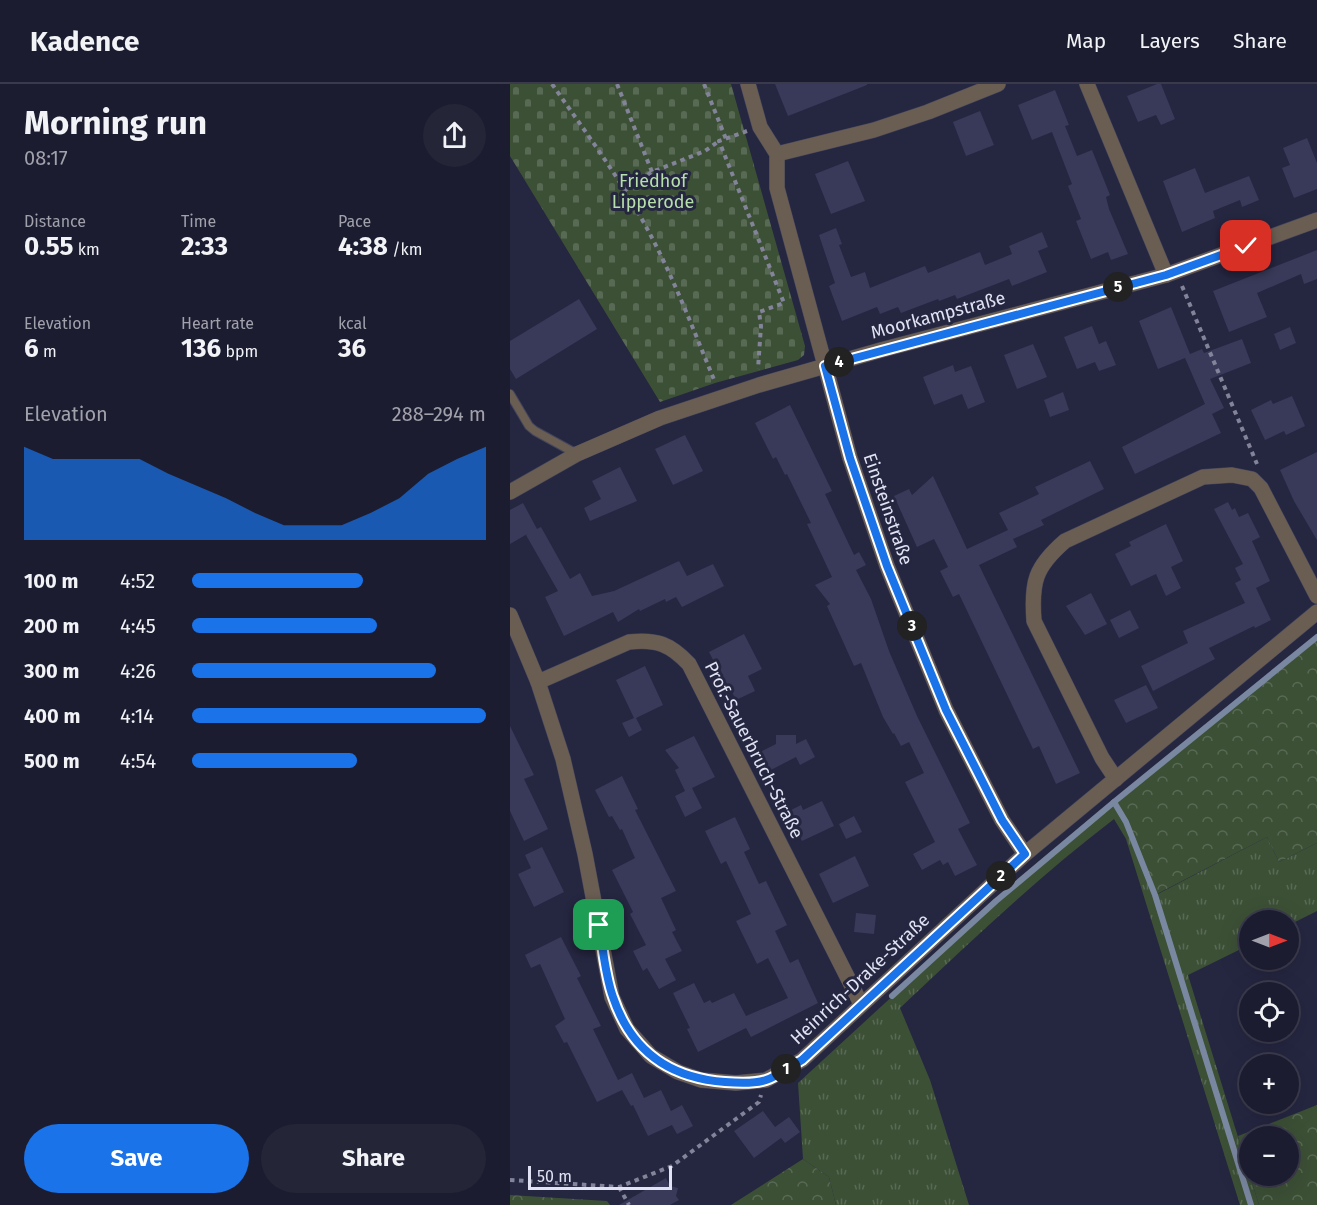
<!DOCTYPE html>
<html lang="en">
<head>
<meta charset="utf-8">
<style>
  :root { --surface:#1c1c30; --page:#252538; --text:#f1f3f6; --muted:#a0a1ab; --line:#3a3a4c; --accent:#1a73e8 }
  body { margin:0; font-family:"Fira Sans",sans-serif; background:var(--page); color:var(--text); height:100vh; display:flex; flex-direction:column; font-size:22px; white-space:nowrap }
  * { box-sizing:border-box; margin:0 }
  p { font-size:20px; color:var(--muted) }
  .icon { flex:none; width:33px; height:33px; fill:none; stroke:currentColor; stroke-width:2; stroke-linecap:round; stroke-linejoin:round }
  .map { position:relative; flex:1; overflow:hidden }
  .details { display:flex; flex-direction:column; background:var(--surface); width:510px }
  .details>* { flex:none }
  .needle { width:39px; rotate:90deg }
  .tools { position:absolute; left:729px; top:826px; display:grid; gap:12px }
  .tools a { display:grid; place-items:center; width:60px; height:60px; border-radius:50%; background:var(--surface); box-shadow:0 6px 24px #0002,0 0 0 2px var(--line); font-size:30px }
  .scale { position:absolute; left:18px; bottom:15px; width:144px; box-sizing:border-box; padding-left:6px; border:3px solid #e1e3f4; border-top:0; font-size:16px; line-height:21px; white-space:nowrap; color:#e1e3f4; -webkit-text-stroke:4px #252640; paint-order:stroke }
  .pin { position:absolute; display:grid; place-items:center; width:51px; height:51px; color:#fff; margin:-26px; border-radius:12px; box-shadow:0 3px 9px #0006 }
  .km { position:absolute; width:30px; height:30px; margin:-15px; border-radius:50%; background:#222; color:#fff; font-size:16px; line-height:30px; text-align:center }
  .round { display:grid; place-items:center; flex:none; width:63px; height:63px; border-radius:32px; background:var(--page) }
  .summary { display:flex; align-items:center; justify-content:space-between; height:102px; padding:0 24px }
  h1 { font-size:33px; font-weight:700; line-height:45px }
  .metrics { display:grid; grid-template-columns:repeat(3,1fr); gap:9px; height:102px; padding:6px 24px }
  .metrics div { display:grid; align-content:center }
  .metrics b { font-size:26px; font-weight:700 }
  .metrics small { font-size:16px; font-weight:400 }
  .metrics p { font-size:16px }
  .chart { height:168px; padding:12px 24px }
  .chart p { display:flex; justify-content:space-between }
  .chart svg { width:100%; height:108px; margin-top:6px; fill:var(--accent); opacity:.7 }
  .button { display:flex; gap:12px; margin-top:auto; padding:12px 24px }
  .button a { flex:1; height:69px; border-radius:36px; background:var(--accent); color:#fff; font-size:24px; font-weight:700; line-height:69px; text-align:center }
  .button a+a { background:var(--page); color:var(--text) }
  ul { padding:0 24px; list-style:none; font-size:20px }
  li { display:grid; grid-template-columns:96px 72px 1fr; align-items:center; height:45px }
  li i { height:15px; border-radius:8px; background:var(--accent) }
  header { display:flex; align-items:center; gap:36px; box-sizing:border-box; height:84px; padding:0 30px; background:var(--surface); border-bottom:2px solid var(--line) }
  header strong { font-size:28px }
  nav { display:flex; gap:33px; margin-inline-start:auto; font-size:21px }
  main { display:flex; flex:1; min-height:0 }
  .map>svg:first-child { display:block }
  .grass { fill:url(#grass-tufts) }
  .forest { fill:url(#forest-crowns) }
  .cemetery { fill:url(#cemetery-stones) }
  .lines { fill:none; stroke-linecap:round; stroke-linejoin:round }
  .stream { stroke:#7a87a0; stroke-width:6 }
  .building { fill:#393a59 }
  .service-casing { stroke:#43445d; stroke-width:10 }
  .minor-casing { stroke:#43445d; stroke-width:16 }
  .path { stroke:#83849a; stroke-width:4; stroke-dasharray:4.5 4.5; stroke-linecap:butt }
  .service { stroke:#6a5e53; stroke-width:8 }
  .minor { stroke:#6a5e53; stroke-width:15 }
  .route-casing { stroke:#fff; stroke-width:12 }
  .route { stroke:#1a73e8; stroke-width:8 }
  .labels { text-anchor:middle; stroke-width:6; stroke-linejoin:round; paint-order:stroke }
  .park-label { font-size:18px; fill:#b7dfaa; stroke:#252640 }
  .street-label { font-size:18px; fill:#e1e3f4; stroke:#252640 }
</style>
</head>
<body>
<header>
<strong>Kadence</strong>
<nav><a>Map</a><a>Layers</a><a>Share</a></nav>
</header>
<main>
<section class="details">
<div class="summary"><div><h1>Morning run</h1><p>08:17</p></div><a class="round"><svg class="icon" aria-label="share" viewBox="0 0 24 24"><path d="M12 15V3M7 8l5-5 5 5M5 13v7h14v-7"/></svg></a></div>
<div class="metrics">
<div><p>Distance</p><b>0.55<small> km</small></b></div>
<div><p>Time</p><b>2:33</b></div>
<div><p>Pace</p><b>4:38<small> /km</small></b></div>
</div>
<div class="metrics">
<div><p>Elevation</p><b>6<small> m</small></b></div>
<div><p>Heart rate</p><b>136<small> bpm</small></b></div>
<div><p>kcal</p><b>36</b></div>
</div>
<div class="chart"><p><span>Elevation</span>288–294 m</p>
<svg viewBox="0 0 160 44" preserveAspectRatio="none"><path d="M0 44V6L10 11L20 11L30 11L40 11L50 17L60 22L70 27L80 33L90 38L100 38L110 38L120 33L130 27L140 17L150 11L160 6V44z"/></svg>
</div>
<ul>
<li><b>100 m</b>4:52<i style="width:58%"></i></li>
<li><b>200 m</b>4:45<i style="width:63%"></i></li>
<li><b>300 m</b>4:26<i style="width:83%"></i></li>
<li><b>400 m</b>4:14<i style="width:100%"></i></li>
<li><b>500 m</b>4:54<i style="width:56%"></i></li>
</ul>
<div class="button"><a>Save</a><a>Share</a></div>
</section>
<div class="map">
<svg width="807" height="1121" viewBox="0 0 807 1121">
  <defs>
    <pattern id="grass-tufts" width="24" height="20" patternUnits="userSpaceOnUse" patternTransform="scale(1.5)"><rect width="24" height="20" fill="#3c5036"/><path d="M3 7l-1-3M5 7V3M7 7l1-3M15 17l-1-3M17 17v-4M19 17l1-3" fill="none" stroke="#586954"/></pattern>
    <pattern id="forest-crowns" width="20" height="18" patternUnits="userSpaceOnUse" patternTransform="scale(1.5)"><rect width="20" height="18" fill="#3c5036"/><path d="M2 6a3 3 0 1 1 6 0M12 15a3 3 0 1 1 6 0" fill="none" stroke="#586954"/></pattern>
    <pattern id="cemetery-stones" width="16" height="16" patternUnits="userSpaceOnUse" patternTransform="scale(1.5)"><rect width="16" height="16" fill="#3c5036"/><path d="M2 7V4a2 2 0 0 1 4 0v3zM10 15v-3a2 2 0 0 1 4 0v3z" fill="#586954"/></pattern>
  </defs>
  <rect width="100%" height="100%" fill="#252640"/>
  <!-- grass -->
  <path class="grass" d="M 604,718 L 616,738 L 646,811 L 757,753 L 769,778 L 807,759 L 807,827 L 779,841 L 778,837 L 740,837 L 739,861 L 678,891 L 749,1121 L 730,1121 L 616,755 L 604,735 C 528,793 459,859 390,924 L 420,996 L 459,1121 L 326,1121 L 319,1093 L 293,1075 L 288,999 L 486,817 Z"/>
  <!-- forest -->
  <g class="forest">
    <polygon points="807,553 807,759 769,778 757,753 645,811 616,738 604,718"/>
    <polygon points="807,1021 807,1121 749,1121 740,1092 778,1092 778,1053 740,1053 739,1089 728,1052"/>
    <polygon points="293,1075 319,1093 326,1121 221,1121"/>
    <polygon points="0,1111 97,1117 100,1121 0,1121"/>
  </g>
  <!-- cemetery -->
  <polygon class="cemetery" points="0,0 221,0 295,262 294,271 288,276 205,299 150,318 0,72"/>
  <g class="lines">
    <!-- stream -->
    <g class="stream">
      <polyline points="604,718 616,738 645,811 741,1121"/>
      <polyline points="382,912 486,817 604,718 807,553"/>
    </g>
  </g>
  <!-- building -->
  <g class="building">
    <polygon points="265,0 357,0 357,1 278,32"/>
    <polygon points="647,0 651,0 665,35 651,41 646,31 628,38 617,12"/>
    <polygon points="545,6 559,41 555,42 567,72 582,66 600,111 596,113 599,125 618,170 601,176 598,168 581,175 566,137 571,135 558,102 562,100 542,48 522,56 508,21"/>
    <polygon points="470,27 484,61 456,72 443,38"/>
    <polygon points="797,54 807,79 807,105 784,114 772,84 780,81 773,64"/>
    <polygon points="338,77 355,117 321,130 305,90"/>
    <polygon points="685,84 695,109 739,92 749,116 732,123 730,116 703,127 705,134 672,148 653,97"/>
    <polygon points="326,144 332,160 329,161 341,193 355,188 360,204 415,182 418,189 470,168 475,181 502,170 499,162 532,148 538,163 528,167 537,188 502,202 499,195 447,215 445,211 429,217 428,215 391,229 388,223 370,230 367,223 332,237 319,202 325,199 309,151"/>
    <polygon points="807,166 807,195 794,200 791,190 747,209 757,233 719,248 703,207"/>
    <polygon points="69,215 87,245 6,295 0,285 0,257"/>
    <polygon points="661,223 680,270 692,265 694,269 732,255 741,279 700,295 714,324 702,330 711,349 625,390 612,363 695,320 675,274 648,285 629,237"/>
    <polygon points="582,242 589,260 596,257 606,281 589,287 585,278 567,285 554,253"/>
    <polygon points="780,243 786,259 770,266 764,250"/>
    <polygon points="523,260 537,293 507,305 494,271"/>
    <polygon points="443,281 445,288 461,282 475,318 458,325 452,310 424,321 413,293"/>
    <polygon points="553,308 559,326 540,333 534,316"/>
    <polygon points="782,312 795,342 776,351 774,347 755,356 741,326 761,316 763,320"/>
    <polygon points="280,321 322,407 315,410 344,471 349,468 356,481 346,486 361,515 379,567 407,632 460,739 448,745 467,781 445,792 438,778 433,781 430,776 412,786 403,770 425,758 395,698 414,689 399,658 391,662 384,649 383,650 373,633 351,579 344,582 317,522 320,520 305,501 322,493 297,440 301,439 277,390 275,391 266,373 263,375 245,339"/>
    <polygon points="175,351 193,387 163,401 145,365"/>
    <polygon points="807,368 807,456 784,417 770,386"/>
    <polygon points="580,377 594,405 531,436 534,441 503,455 507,463 469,481 570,689 546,700 529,662 523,665 449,510 443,513 430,487 438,483 424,455 407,463 384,412 399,405 402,411 423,392 457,465 498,446 489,429 529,410 525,403"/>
    <polygon points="110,383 127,417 80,437 74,424 91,415 82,397"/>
    <polygon points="718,418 722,426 725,424 729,433 738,429 750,453 742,457 760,497 746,504 761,536 745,544 744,542 699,564 705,575 643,607 631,582 678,559 673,547 735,519 725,499 731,496 725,484 733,480 704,425"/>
    <polygon points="13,419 27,445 31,443 60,495 70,489 82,512 104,507 169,477 177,492 203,480 214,502 172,523 166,513 156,518 155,515 130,527 129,525 108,538 103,528 54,552 35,513 48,507 16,451 19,449 0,460 0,426"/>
    <polygon points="656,440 673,477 661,483 671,504 656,512 646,490 621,502 605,470 621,462 619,458"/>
    <polygon points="581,509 597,540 575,551 556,522"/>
    <polygon points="620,526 629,544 609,554 600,536"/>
    <polygon points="234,550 252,585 238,592 245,607 226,616 219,602 217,603 199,568"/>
    <polygon points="135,582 153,621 126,634 132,646 119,653 112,639 124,634 106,596"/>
    <polygon points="636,601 648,624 616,639 604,616"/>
    <polygon points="0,642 24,691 14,695 38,745 14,757 0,727"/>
    <polygon points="266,651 286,651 286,660 296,655 305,673 290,681 286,673 257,688 248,669 266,660"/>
    <polygon points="184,652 205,693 182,704 192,724 175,733 165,712 175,707 165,686 169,684 155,666"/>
    <polygon points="112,692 128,725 125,726 166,807 151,814 166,846 162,848 172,867 155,875 166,896 149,905 137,884 133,887 123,867 136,861 120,830 123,828 102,786 125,774 112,745 110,746 102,732 99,733 85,706"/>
    <polygon points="312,717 324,742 292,757 277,728 291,721 293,726"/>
    <polygon points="344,732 352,748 336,755 329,740"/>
    <polygon points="225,733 240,765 234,768 249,800 256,797 277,841 265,847 280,879 288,875 308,919 241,953 236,944 188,968 177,945 180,944 163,909 184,899 194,919 200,916 202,919 224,909 236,932 278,914 258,874 247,880 226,837 241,830 216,777 211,780 195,747"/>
    <polygon points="32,763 54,808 24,823 8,790 21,784 15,771"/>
    <polygon points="345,772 359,802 323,819 309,790"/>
    <polygon points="346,829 366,831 364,850 344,848"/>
    <polygon points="51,853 71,892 67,894 91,942 83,945 108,996 122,989 134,1014 151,1006 161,1027 172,1021 183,1042 167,1050 162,1041 138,1052 123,1021 121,1022 112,1006 87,1018 57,958 54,959 45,942 55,935 30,880 21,884 15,871"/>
    <polygon points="253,1027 265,1043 279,1033 290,1048 275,1059 271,1054 244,1074 224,1047"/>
    <polygon points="156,1094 160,1102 168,1104 166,1112 169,1116 160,1121 109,1121"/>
  </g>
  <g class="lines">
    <!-- service casing -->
    <g class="service-casing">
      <polyline id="service" points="0,310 19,342 25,347 67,370"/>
    </g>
    <!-- minor casing -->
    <g class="minor-casing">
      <g id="minor">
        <polyline points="238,0 250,43 267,70 267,104 340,374 377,482 436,626 492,736 515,770"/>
        <polyline points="577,0 656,191"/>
        <polyline points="267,70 364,46 418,28 488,0"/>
        <polyline points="0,408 67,370 150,334 249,301 371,266 656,191 807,136"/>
        <polyline points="0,531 28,598 53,675 75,770 102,913 117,945 141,972 168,988 191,996 226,999 256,996 292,976 515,770 807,528"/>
        <path d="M 28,598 L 119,558 C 147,555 160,560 179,580 L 351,920"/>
        <path d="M 606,695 L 592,674 L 524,537 C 521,498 525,483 555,457 L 693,393 L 722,391 L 742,395 L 751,404 L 807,512"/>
      </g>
    </g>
    <!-- path -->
    <g class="path">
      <path d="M 42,0 C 74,46 107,90 134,139 C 162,189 183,245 205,298"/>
      <polyline points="107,0 142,88"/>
      <polyline points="194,0 216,55"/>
      <polyline points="237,47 209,57 274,219 249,228 251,242 248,285"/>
      <polyline points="115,106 142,88 195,67 209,57"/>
      <polyline points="672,202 747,380"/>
      <polyline points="0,1096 109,1103 162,1082 249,1018 251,1011"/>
      <polyline points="109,1103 119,1121"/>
    </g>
    <!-- service -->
    <use href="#service" class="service"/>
    <!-- minor -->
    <use href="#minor" class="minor"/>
  </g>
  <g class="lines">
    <!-- route casing -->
    <g class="route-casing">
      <path id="route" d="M 89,841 C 93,864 95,891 103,913 C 121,967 160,994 215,998 C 227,999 244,1000 256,996 C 268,992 281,982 292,976 L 515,770 L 492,736 L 436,626 L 377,482 L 340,374 L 315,282 L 656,191 L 736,162"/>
    </g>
    <!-- route -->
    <use href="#route" class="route"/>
  </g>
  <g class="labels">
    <!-- park labels -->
    <g class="park-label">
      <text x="143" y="103">Friedhof<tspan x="143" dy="21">Lipperode</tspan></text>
    </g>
    <!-- street labels -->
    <g class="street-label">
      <text transform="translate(428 231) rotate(-15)" y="6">Moorkampstraße</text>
      <text transform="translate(378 425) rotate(71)" y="6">Einsteinstraße</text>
      <text transform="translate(244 666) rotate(63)" y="6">Prof.-Sauerbruch-Straße</text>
      <text transform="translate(350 895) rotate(-43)" y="6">Heinrich-Drake-Straße</text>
    </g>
  </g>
</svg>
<div class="tools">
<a><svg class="needle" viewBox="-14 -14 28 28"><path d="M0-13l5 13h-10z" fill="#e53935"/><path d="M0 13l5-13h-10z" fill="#a0a1ab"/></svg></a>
<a><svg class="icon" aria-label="locate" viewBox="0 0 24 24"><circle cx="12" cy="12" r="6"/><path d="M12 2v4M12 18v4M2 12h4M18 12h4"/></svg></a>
<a>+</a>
<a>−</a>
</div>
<div class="scale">50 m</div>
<div class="pin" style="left:89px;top:841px;background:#1e9e55"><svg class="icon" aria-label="arrive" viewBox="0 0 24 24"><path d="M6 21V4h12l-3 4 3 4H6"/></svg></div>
<div class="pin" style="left:736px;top:162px;background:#d93025"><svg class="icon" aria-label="check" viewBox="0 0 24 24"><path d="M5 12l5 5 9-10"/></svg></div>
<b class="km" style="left:276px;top:985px">1</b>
<b class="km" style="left:491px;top:792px">2</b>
<b class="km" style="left:402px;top:542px">3</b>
<b class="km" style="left:329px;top:278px">4</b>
<b class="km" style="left:608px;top:203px">5</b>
</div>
</main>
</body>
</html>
